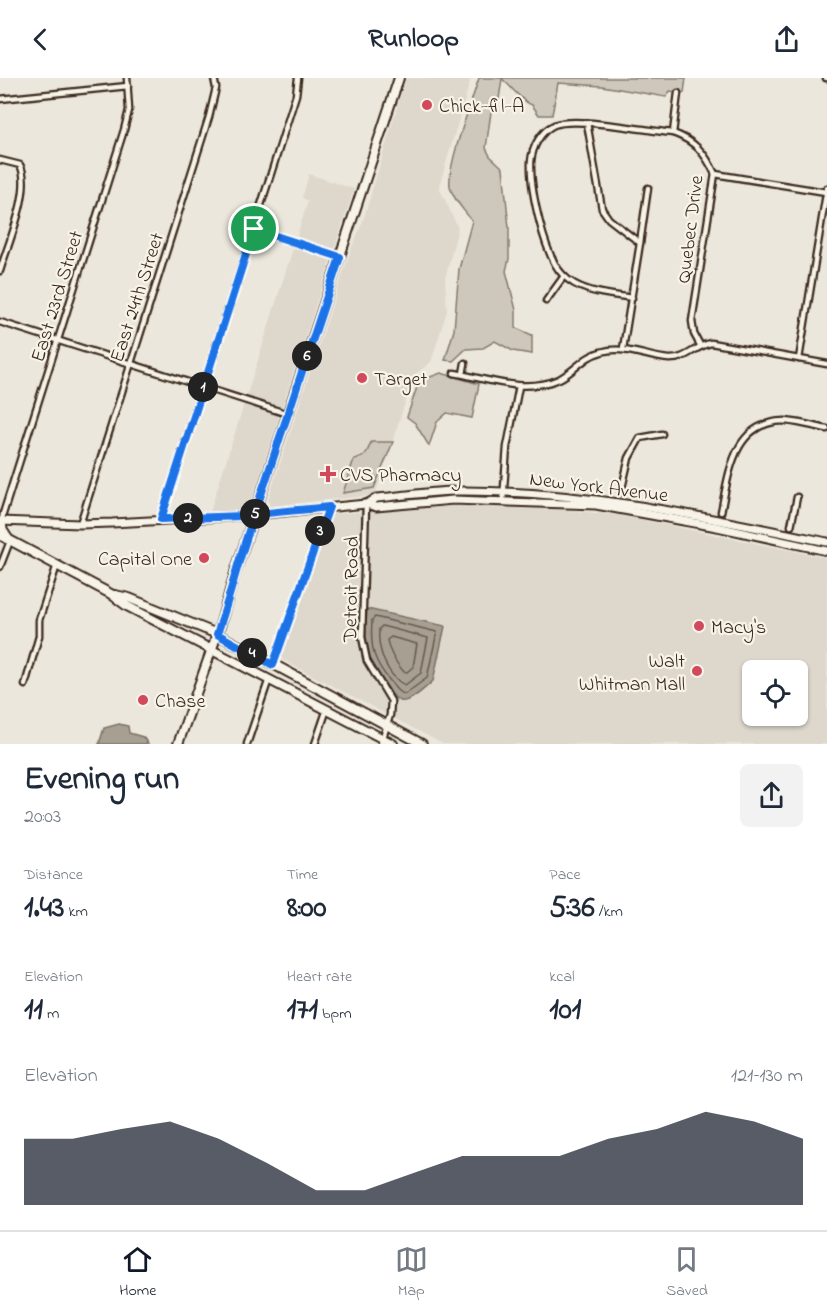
<!DOCTYPE html>
<html lang="en">
<head>
<meta charset="utf-8">
<style>
  :root { --surface:#fff; --page:#f2f2f3; --text:#1f2937; --muted:#747a83; --line:#e0e1e3; --accent:#111827 }
  body { margin:0; font-family:"Indie Flower",sans-serif; background:var(--page); color:var(--text); height:100vh; display:flex; flex-direction:column; font-size:22px; white-space:nowrap }
  * { box-sizing:border-box; margin:0 }
  p { font-size:20px; color:var(--muted) }
  .icon { flex:none; width:33px; height:33px; fill:none; stroke:currentColor; stroke-width:2; stroke-linecap:round; stroke-linejoin:round }
  .map { position:relative; height:666px; overflow:hidden }
  .panel { display:flex; flex-direction:column; background:var(--surface); flex:1 }
  .panel>* { flex:none }
  .tools { position:absolute; left:742px; top:582px; display:grid; gap:12px }
  .tools a { display:grid; place-items:center; width:66px; height:66px; border-radius:9px; background:var(--surface); box-shadow:0 2px 4px #0004; font-size:30px }
  .pin { position:absolute; display:grid; place-items:center; width:51px; height:51px; color:#fff; margin:-26px; border:3px solid #fff; border-radius:50%; box-shadow:0 2px 6px #0007 }
  .km { position:absolute; width:30px; height:30px; margin:-15px; border-radius:50%; background:#222; color:#fff; font-size:16px; line-height:30px; text-align:center }
  .round { display:grid; place-items:center; flex:none; width:63px; height:63px; border-radius:9px; background:var(--page) }
  .summary { display:flex; align-items:center; justify-content:space-between; height:102px; padding:0 24px }
  h1 { font-size:33px; font-weight:700; line-height:45px }
  .metrics { display:grid; grid-template-columns:repeat(3,1fr); gap:9px; height:102px; padding:6px 24px }
  .metrics div { display:grid; align-content:center }
  .metrics b { font-size:30px; font-weight:700 }
  .metrics small { font-size:16px; font-weight:400 }
  .metrics p { font-size:16px }
  .chart { height:168px; padding:12px 24px }
  .chart p { display:flex; justify-content:space-between }
  .chart svg { width:100%; height:108px; margin-top:6px; fill:var(--accent); opacity:.7 }
  header { display:flex; justify-content:space-between; align-items:center; height:78px; padding:0 24px; background:var(--surface); font-size:27px; font-weight:700 }
  .menu { display:flex; justify-content:space-around; align-items:center; height:84px; border-top:2px solid var(--line); background:var(--surface); font-size:16px; color:var(--muted) }
  .menu a { display:grid; justify-items:center; gap:3px }
  .menu .selected { color:var(--accent) }
  .map>svg:first-child { display:block }
  .built { fill:#ddd7cc; fill-rule:evenodd }
  .green { fill:#cec8bc; stroke:#84796d; stroke-width:1.5 }
  .water { fill:#a89f93; stroke:#7c7064; stroke-width:1.5 }
  .lines { fill:none; stroke-linecap:round; stroke-linejoin:round }
  .shore { stroke:#67594d; stroke-width:1.5 }
  .street-casing { stroke:#3b2a1e; stroke-width:9 }
  .secondary-casing { stroke:#3b2a1e; stroke-width:11 }
  .primary-casing { stroke:#3b2a1e; stroke-width:12 }
  .street { stroke:#f7f3e8; stroke-width:4.5 }
  .secondary { stroke:#f7f3e8; stroke-width:7 }
  .primary { stroke:#f7f3e8; stroke-width:8 }
  .route-casing { stroke:#fff; stroke-width:12 }
  .route { stroke:#1a73e8; stroke-width:8 }
  .poi-dot { fill:#d1495b; stroke:#f7f3e8; stroke-width:2 }
  .labels { text-anchor:middle; stroke-width:4.5; stroke-linejoin:round; paint-order:stroke }
  .poi-label { font-size:20px; fill:#3b2a1e; stroke:#f7f3e8; text-anchor:start }
  .street-label { font-size:20px; fill:#3b2a1e; stroke:#f7f3e8 }
</style>
</head>
<body>
<header><svg class="icon" aria-label="back" viewBox="0 0 24 24"><path d="M15 5l-7 7 7 7"/></svg>Runloop<svg class="icon" aria-label="share" viewBox="0 0 24 24"><path d="M12 15V3M7 8l5-5 5 5M5 13v7h14v-7"/></svg></header>
<div class="map">
<svg width="827" height="666" viewBox="0 0 827 666">
  <rect width="100%" height="100%" fill="#ece7dc"/>
  <filter id="ink" filterUnits="userSpaceOnUse"><feTurbulence type="fractalNoise" baseFrequency=".0167" numOctaves="2"/><feDisplacementMap in="SourceGraphic" scale="12" xChannelSelector="R" yChannelSelector="G"/><feConvolveMatrix kernelMatrix="1 2 1 2 8 2 1 2 1" color-interpolation-filters="sRGB"/></filter>
  <g filter="url(#ink)">
    <!-- built -->
    <g class="built">
      <polygon points="406,0 471,0 439,109 458,150 445,201 447,233 431,284 414,297 375,417 270,428 268,422 350,174 362,146"/>
      <polygon points="309,96 354,111 251,424 248,429 242,432 210,434 308,123 302,120"/>
      <path d="M 450,428 L 521,428 L 618,437 L 827,480 L 827,666 L 443,666 L 281,581 L 332,436 ZM 753,592 L 798,592 L 798,638 L 753,638 Z"/>
    </g>
    <!-- green -->
    <g class="green">
      <path d="M 479,0 L 686,0 L 684,15 L 670,13 L 666,19 L 602,8 L 558,5 L 552,37 L 539,37 L 532,27 C 522,24 511,8 502,1 L 499,21 L 491,34 L 486,70 L 490,78 L 503,90 L 509,150 L 509,181 L 506,193 L 516,232 L 516,250 L 532,257 L 532,276 L 513,273 L 495,263 L 483,270 L 466,271 L 453,283 L 445,282 L 454,252 L 459,191 L 472,143 C 465,133 452,120 450,108 C 447,87 472,23 479,0 Z"/>
      <polygon points="441,295 479,306 472,340 447,335 437,344 429,368 415,345 407,339 419,303"/>
      <path d="M 371,364 L 393,364 L 374,410 L 343,415 L 354,381 C 365,381 368,373 371,364 Z"/>
    </g>
    <!-- water -->
    <g class="water">
      <path d="M 367,531 L 445,548 L 433,603 C 426,609 410,625 401,623 C 395,622 391,615 388,610 C 365,581 364,567 367,531 Z"/>
      <polygon points="119,646 128,648 129,655 143,659 148,666 99,666 104,650"/>
    </g>
    <g class="lines">
      <!-- shore -->
      <g class="shore">
        <path d="M 375,539 L 437,554 L 427,600 L 405,616 C 398,615 395,610 391,604 C 373,583 370,570 372,542 Z"/>
        <path d="M 382,548 L 428,560 L 421,595 L 405,607 C 386,598 377,570 379,551 Z"/>
        <path d="M 391,559 L 417,566 L 413,589 L 407,594 L 404,594 C 396,585 389,575 387,562 Z"/>
      </g>
      <!-- street casing -->
      <g class="street-casing">
        <g id="street">
          <polyline points="826,0 827,0"/>
          <polyline points="0,21 128,8"/>
          <polyline points="587,45 602,131 609,141 640,165 623,271"/>
          <polyline points="673,55 678,15"/>
          <path d="M 0,82 L 20,87 C 33,110 7,168 0,193"/>
          <polyline points="715,96 826,114"/>
          <polyline points="254,151 340,179"/>
          <polyline points="640,165 648,110"/>
          <path d="M 632,220 C 609,216 580,215 563,197 C 544,178 530,111 531,84 C 532,69 541,53 554,47 C 574,38 648,53 673,55 C 695,63 705,75 715,96 L 692,243 L 694,256 L 700,267"/>
          <polyline points="546,223 564,198"/>
          <polyline points="0,244 288,336"/>
          <polyline points="799,281 827,110"/>
          <path d="M 454,295 C 488,301 525,316 559,301 C 574,294 584,278 601,274 C 625,267 646,279 669,281 C 686,282 695,268 711,265 L 827,286"/>
          <polyline points="463,296 465,285"/>
          <polyline points="621,414 629,380 640,360 662,356"/>
          <polyline points="503,423 507,369 519,308"/>
          <polyline points="366,426 362,559 367,583 391,623 390,637 381,666"/>
          <path d="M 721,434 C 729,396 733,343 785,343 C 799,344 813,348 827,351"/>
          <polyline points="161,441 296,17 298,0"/>
          <polyline points="2,443 3,436 124,52 129,32 127,0"/>
          <polyline points="80,446 209,39 216,10 214,0"/>
          <polyline points="791,448 797,419"/>
          <polyline points="0,489 10,463"/>
          <polyline points="273,587 329,429"/>
          <polyline points="25,607 39,558 39,542 57,487"/>
          <polyline points="247,666 269,601"/>
          <polyline points="315,666 327,631"/>
        </g>
      </g>
      <!-- secondary casing -->
      <g class="secondary-casing">
        <g id="secondary">
          <path d="M 366,426 L 377,420 C 404,418 432,413 458,413 C 583,412 706,439 827,464"/>
          <polyline points="0,443 80,446 112,445 243,438 366,426 376,429 453,422 596,427 717,449 827,473"/>
          <polyline points="2,443 3,452 10,463"/>
        </g>
      </g>
      <!-- primary casing -->
      <g class="primary-casing">
        <g id="primary">
          <polyline points="0,457 111,516 127,528 393,666"/>
          <polyline points="115,517 129,520 217,556 422,666"/>
          <polyline points="178,666 220,548 235,495 399,0"/>
        </g>
      </g>
      <!-- street -->
      <use href="#street" class="street"/>
      <!-- secondary -->
      <use href="#secondary" class="secondary"/>
      <!-- primary -->
      <use href="#primary" class="primary"/>
    </g>
  </g>
  <g class="lines" filter="url(#ink)">
    <!-- route casing -->
    <g class="route-casing">
      <path id="route" d="M 254,151 L 161,441 L 243,438 C 271,434 300,432 329,429 L 273,587 L 217,556 C 224,536 230,515 236,494 C 249,449 266,404 280,359 L 288,336 L 340,179 L 254,151"/>
    </g>
    <!-- route -->
    <use href="#route" class="route"/>
  </g>
  <!-- markers -->
  <g class="poi-dot">
    <circle cx="427" cy="27" r="6"/>
    <circle cx="362" cy="300" r="6"/>
    <path d="M325 387h6v6h6v6h-6v6h-6v-6h-6v-6h6z"/>
    <circle cx="204" cy="480" r="6"/>
    <circle cx="699" cy="548" r="6"/>
    <circle cx="697" cy="593" r="6"/>
    <circle cx="143" cy="622" r="6"/>
  </g>
  <g class="labels">
    <!-- poi labels -->
    <g class="poi-label">
      <text x="439" y="34">Chick-fil-A</text>
      <text x="374" y="307">Target</text>
      <text x="340" y="403">CVS Pharmacy</text>
      <text x="192" y="487" text-anchor="end">Capital One</text>
      <text x="711" y="555">Macy's</text>
      <text x="685" y="589" text-anchor="end">Walt<tspan x="685" dy="23">Whitman Mall</tspan></text>
      <text x="155" y="629">Chase</text>
    </g>
    <!-- street labels -->
    <g class="street-label">
      <text transform="translate(689 151) rotate(-83)" y="7">Quebec Drive</text>
      <text transform="translate(56 218) rotate(-73)" y="7">East 23rd Street</text>
      <text transform="translate(136 219) rotate(-72)" y="7">East 24th Street</text>
      <text transform="translate(599 408) rotate(7)" y="7">New York Avenue</text>
      <text transform="translate(350 511) rotate(-89)" y="7">Detroit Road</text>
    </g>
  </g>
</svg>
<div class="tools">
<a><svg class="icon" aria-label="locate" viewBox="0 0 24 24"><circle cx="12" cy="12" r="6"/><path d="M12 2v4M12 18v4M2 12h4M18 12h4"/></svg></a>
</div>
<div class="pin" style="left:254px;top:151px;background:#1e9e55"><svg class="icon" aria-label="arrive" viewBox="0 0 24 24"><path d="M6 21V4h12l-3 4 3 4H6"/></svg></div>
<b class="km" style="left:203px;top:309px">1</b>
<b class="km" style="left:188px;top:440px">2</b>
<b class="km" style="left:320px;top:453px">3</b>
<b class="km" style="left:252px;top:575px">4</b>
<b class="km" style="left:255px;top:436px">5</b>
<b class="km" style="left:307px;top:278px">6</b>
</div>
<section class="panel">
<div class="summary"><div><h1>Evening run</h1><p>20:03</p></div><a class="round"><svg class="icon" aria-label="share" viewBox="0 0 24 24"><path d="M12 15V3M7 8l5-5 5 5M5 13v7h14v-7"/></svg></a></div>
<div class="metrics">
<div><p>Distance</p><b>1.43<small> km</small></b></div>
<div><p>Time</p><b>8:00</b></div>
<div><p>Pace</p><b>5:36<small> /km</small></b></div>
</div>
<div class="metrics">
<div><p>Elevation</p><b>11<small> m</small></b></div>
<div><p>Heart rate</p><b>171<small> bpm</small></b></div>
<div><p>kcal</p><b>101</b></div>
</div>
<div class="chart"><p><span>Elevation</span>121–130 m</p>
<svg viewBox="0 0 160 44" preserveAspectRatio="none"><path d="M0 44V17L10 17L20 13L30 10L40 17L50 27L60 38L70 38L80 31L90 24L100 24L110 24L120 17L130 13L140 6L150 10L160 17V44z"/></svg>
</div>
</section>
<nav class="menu">
<a class="selected"><svg class="icon" aria-label="home" viewBox="0 0 24 24"><path d="M3 11l9-7 9 7M6 9v11h12V9"/></svg>Home</a>
<a><svg class="icon" aria-label="map" viewBox="0 0 24 24"><path d="M3 6l6-2 6 2 6-2v14l-6 2-6-2-6 2zM9 4v14M15 6v14"/></svg>Map</a>
<a><svg class="icon" aria-label="saved" viewBox="0 0 24 24"><path d="M7 4h10v16l-5-4-5 4z"/></svg>Saved</a>
</nav>
</body>
</html>
